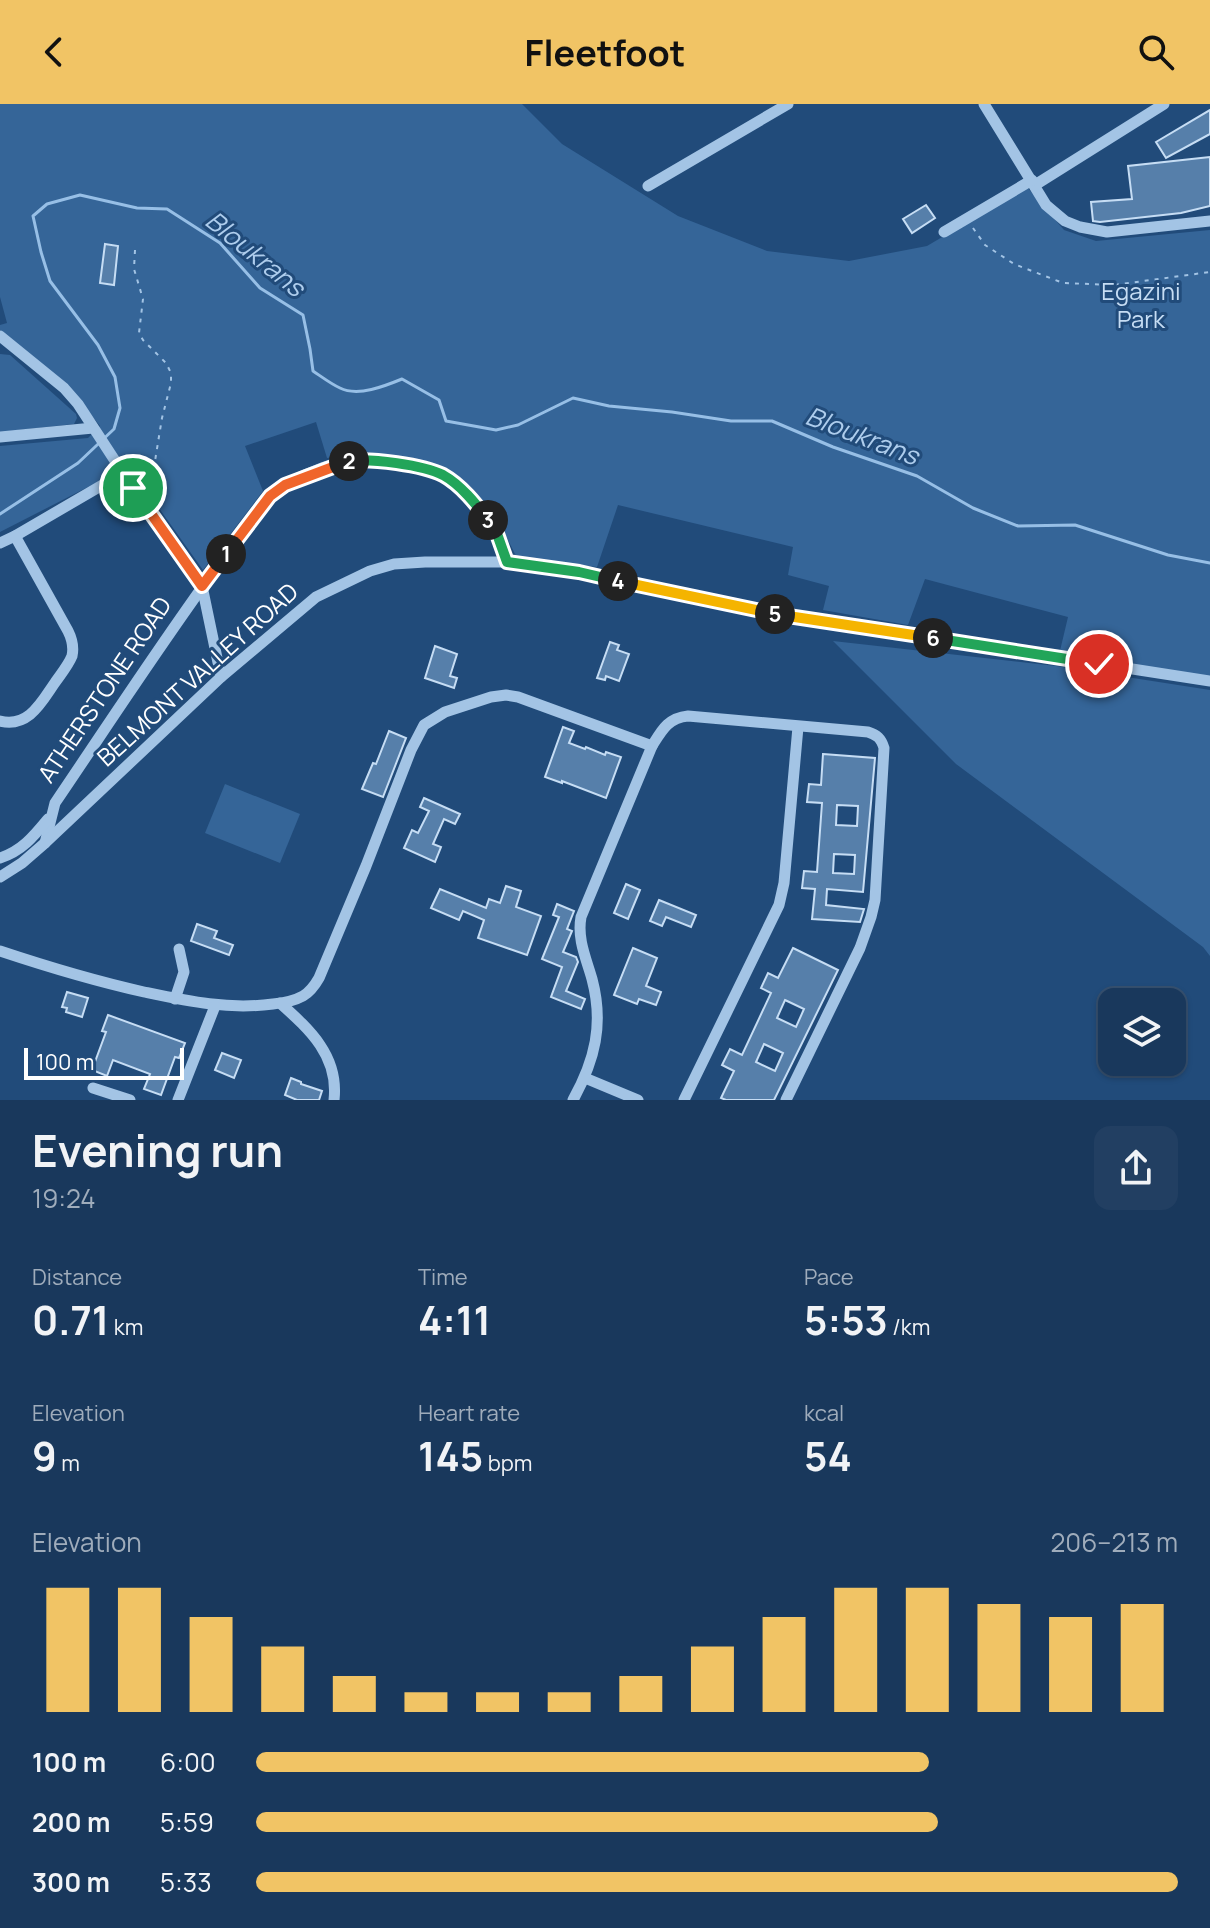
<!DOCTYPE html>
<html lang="en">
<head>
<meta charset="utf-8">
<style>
  :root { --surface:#19385c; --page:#223f62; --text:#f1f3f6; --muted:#9facbb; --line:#375272; --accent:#f1c465 }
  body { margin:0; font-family:Manrope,sans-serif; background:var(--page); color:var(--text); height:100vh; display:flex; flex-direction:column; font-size:30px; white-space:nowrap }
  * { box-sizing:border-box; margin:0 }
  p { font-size:26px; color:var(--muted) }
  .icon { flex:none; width:44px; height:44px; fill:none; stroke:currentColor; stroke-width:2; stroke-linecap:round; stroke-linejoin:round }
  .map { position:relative; height:996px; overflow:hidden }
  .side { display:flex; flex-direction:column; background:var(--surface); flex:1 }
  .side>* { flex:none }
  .controls { position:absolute; left:1098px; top:884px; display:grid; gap:16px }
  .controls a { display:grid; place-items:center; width:88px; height:88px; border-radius:16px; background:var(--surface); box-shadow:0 2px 6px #0004,0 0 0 2px var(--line); font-size:40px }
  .scale { position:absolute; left:24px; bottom:20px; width:160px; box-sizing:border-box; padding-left:8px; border:4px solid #fff; border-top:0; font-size:22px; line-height:28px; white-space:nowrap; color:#fff; -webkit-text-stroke:6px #214b7a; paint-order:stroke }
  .pin { position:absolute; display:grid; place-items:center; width:68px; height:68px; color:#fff; margin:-34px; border:4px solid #fff; border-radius:50%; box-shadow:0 2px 8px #0007 }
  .km { position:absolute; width:40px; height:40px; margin:-20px; border-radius:50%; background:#222; color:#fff; font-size:22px; line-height:40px; text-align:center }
  .round { display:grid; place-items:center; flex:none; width:84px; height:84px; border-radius:16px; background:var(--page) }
  .overview { display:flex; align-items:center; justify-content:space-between; height:136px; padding:0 32px }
  h1 { font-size:44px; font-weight:700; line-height:60px }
  .figures { display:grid; grid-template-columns:repeat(3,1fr); gap:12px; height:136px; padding:8px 32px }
  .figures div { display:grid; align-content:center }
  .figures b { font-size:40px; font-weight:700 }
  .figures small { font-size:22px; font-weight:400 }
  .figures p { font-size:22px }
  .chart { height:224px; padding:16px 32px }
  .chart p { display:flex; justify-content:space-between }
  .chart svg { width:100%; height:144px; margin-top:8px; stroke:var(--accent); stroke-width:6 }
  ul { padding:0 32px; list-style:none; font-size:26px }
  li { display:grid; grid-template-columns:128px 96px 1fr; align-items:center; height:60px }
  li i { height:20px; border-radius:10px; background:var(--accent) }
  header { display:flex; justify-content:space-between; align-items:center; height:104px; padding:0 32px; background:var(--accent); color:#111; font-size:36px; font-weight:700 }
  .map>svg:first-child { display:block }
  .green { fill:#356598 }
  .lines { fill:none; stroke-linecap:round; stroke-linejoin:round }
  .stream { stroke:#97bfe6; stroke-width:3 }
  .building { fill:#567faa; stroke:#c6ddf4; stroke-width:2; fill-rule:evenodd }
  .path { stroke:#a3c4e5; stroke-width:2; stroke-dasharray:4 6; stroke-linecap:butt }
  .minor { stroke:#a3c4e5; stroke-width:11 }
  .split-1-casing { stroke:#fff; stroke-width:16 }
  .split-2-casing { stroke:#fff; stroke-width:16 }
  .split-3-casing { stroke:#fff; stroke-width:16 }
  .split-4-casing { stroke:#fff; stroke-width:16 }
  .split-5-casing { stroke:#fff; stroke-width:16 }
  .split-6-casing { stroke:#fff; stroke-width:16 }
  .split-7-casing { stroke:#fff; stroke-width:16 }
  .split-1 { stroke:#f0652b; stroke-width:10 }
  .split-2 { stroke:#f0652b; stroke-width:10 }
  .split-3 { stroke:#22a559; stroke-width:10 }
  .split-4 { stroke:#22a559; stroke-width:10 }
  .split-5 { stroke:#f5b400; stroke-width:10 }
  .split-6 { stroke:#f5b400; stroke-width:10 }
  .split-7 { stroke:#22a559; stroke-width:10 }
  .labels { text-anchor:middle; stroke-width:6; stroke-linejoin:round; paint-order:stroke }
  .park-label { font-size:24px; fill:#c6ddf4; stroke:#214b7a }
  .street-label { font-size:24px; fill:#fff; stroke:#214b7a }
  .water-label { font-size:26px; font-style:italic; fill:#aecded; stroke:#214b7a }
</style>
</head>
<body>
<header><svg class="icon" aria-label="back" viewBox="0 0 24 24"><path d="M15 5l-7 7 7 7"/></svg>Fleetfoot<svg class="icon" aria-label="search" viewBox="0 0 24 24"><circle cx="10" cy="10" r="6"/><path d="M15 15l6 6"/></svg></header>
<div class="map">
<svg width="1210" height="996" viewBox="0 0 1210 996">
  <rect width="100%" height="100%" fill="#214b7a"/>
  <!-- green -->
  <g class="green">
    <polygon points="0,0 522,0 562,40 678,112 767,147 849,157 927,142 1027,83 1064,126 1096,137 1210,126 1210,573 1059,551 1068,513 925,475 908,521 823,506 829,482 788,471 793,443 618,401 597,463 517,454 502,424 451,367 368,348 327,354 316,318 245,342 263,387 203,466 129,362 0,428 0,342 88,334 100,322 71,286 0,226 0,221 7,219 0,193"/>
    <polygon points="0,250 10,251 76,310 77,314 74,320 0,328"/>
    <polygon points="833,537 1056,562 1210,586 1210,852 1203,843 956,660"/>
    <polygon points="225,680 300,710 280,759 205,729"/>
  </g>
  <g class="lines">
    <!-- stream -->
    <path class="stream" d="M 0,410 L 78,359 L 114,325 L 120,304 L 115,273 L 98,241 L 50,177 L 41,148 L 33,112 L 47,100 L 80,91 L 137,104 L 167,105 L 220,139 L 260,184 L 303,211 L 310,245 L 313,267 C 322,273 331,280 340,284 C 358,293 385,282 402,275 L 439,296 L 446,317 L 496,326 L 518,321 L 573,294 L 609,302 L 672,308 L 731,317 L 772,317 L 833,343 L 917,372 L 973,404 L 1018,422 L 1075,421 L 1168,451 L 1210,459"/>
  </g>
  <!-- building -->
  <g class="building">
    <polygon points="1210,6 1210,30 1166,54 1156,38"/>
    <polygon points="1210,53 1210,102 1181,109 1100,118 1093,117 1091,98 1132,95 1128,62"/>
    <polygon points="926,101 935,114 912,129 903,115"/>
    <polygon points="105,140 118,142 114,181 100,179"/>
    <polygon points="610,538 619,541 617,546 629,550 619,577 606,572 605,576 597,574"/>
    <polygon points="435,542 457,550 450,572 457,574 454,584 425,574"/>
    <polygon points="563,623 574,627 569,639 585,645 586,643 605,651 606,648 621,653 606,694 562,677 562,679 545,673"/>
    <polygon points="389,627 406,634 383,693 362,685 373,659 376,660"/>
    <path d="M 823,650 L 875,654 L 863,788 L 827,785 L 826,801 L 864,805 L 860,818 L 812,815 L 815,785 L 802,784 L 804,767 L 817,768 L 822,699 L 807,698 L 809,680 L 821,681 ZM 837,701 L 858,702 L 857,722 L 836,721 ZM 834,750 L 855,751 L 854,770 L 833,769 Z"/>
    <polygon points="424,694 460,710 455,720 444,715 433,740 441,743 435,758 404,744 412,726 418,729 429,707 420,703"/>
    <polygon points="626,780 640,786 628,815 614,809"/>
    <polygon points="506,782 521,787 516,803 541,812 527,851 478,834 484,816 463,807 459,816 431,804 440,785 486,804 489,795 500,799"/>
    <polygon points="659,796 696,811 691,823 666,813 662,822 650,817"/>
    <polygon points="557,800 574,807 567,825 572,827 563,848 576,853 578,858 566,887 585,895 581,905 551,893 562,863 542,855 559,813 553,811"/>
    <polygon points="197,820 217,827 214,834 233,841 229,851 191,837"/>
    <polygon points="633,844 657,854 646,882 661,888 656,901 639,895 637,900 614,891"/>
    <path d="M 793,844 L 838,866 L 774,996 L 726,996 L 721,994 L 734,967 L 722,961 L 730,945 L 742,951 L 771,889 L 761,884 L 768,869 L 778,874 ZM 785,896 L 804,905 L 796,923 L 777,914 ZM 764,940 L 783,949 L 775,967 L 756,958 Z"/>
    <polygon points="67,888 88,894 82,913 66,908 67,904 62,903"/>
    <polygon points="108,911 185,939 179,954 175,953 161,991 144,985 150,970 113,956 107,972 92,966 106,928 102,927"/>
    <polygon points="222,949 241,956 234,974 215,966"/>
    <polygon points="291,974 301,978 301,980 322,987 319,996 297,996 285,991"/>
  </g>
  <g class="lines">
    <!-- path -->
    <g class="path">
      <polyline points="973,124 985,141 1014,160 1063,179 1114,181 1210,168"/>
      <polyline points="135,146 134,165 143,195 139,229 143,236 166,259 171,269 171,279 162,314 155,357 142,374"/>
    </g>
    <!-- minor -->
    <g class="minor">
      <polyline points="984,0 1046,101 1065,117 1080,123 1107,128 1210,117"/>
      <polyline points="1035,81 1164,0"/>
      <polyline points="648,82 788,0"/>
      <polyline points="944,128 1032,76"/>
      <polyline points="0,232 64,284 78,300 123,369 202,482 221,573"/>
      <polyline points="0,333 93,324"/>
      <polyline points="0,439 15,432 123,369"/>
      <path d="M 0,617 C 28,624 41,599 54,580 C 60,571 68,562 72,552 C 74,543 72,535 68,527 L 15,432"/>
      <path d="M 45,739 L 55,699 C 112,615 167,530 227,449 C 244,426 261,394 286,380 C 305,370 340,355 361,355 C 379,356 397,360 415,363 C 461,371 496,414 507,458"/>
      <path d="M 0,754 C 22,747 34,732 48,715"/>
      <polyline points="0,773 22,759 45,739 221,573 316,493 370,467 394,460 425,458 507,458 579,468 772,509 1210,577"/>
      <path d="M 0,847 C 48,863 95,877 144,888 C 187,897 228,906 273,900 C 283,899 294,897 303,892 C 310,888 315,881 319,874 L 366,762 L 411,646 L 424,621 L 445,608 L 491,593 L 506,591 L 518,593 L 652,642"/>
      <polyline points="175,895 184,868 179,845"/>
      <path d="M 280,899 C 310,926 339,952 334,996"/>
      <polyline points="585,974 638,996"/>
      <polyline points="93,984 130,996"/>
      <polyline points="178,996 215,902"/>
      <path d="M 573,996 C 595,956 604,920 592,875 C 586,854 577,835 581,813 L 652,642 C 662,626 668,614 688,612 L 868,628 C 877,631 881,634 884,644 L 875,796 L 871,813 L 860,844 L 786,996"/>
      <polyline points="684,996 779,801 784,779 798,623"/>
    </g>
  </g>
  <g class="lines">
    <!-- split-1 casing -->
    <g class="split-1-casing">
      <polyline id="split-1" points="133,384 202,482 226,450"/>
    </g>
    <!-- split-2 casing -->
    <g class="split-2-casing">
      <polyline id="split-2" points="226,450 270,392 285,381 349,357"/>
    </g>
    <!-- split-3 casing -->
    <g class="split-3-casing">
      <path id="split-3" d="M 349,357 C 371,354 423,361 443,371 C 461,381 476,400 488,416"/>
    </g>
    <!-- split-4 casing -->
    <g class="split-4-casing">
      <polyline id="split-4" points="488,416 496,427 507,458 579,468 618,477"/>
    </g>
    <!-- split-5 casing -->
    <g class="split-5-casing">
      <polyline id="split-5" points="618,477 775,510"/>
    </g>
    <!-- split-6 casing -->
    <g class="split-6-casing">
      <polyline id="split-6" points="775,510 933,534"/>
    </g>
    <!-- split-7 casing -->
    <g class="split-7-casing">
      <polyline id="split-7" points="933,534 1099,560"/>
    </g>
    <!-- split-1 -->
    <use href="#split-1" class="split-1"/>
    <!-- split-2 -->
    <use href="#split-2" class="split-2"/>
    <!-- split-3 -->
    <use href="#split-3" class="split-3"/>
    <!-- split-4 -->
    <use href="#split-4" class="split-4"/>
    <!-- split-5 -->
    <use href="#split-5" class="split-5"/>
    <!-- split-6 -->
    <use href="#split-6" class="split-6"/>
    <!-- split-7 -->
    <use href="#split-7" class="split-7"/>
  </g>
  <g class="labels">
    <!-- park labels -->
    <g class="park-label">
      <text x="1141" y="196">Egazini<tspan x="1141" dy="28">Park</tspan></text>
    </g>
    <!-- street labels -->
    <g class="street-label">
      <text transform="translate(198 571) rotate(-42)" y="8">BELMONT VALLEY ROAD</text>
      <text transform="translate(105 586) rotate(-56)" y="8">ATHERSTONE ROAD</text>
    </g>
    <!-- water labels -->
    <g class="water-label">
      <text transform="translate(255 150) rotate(39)" y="9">Bloukrans</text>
      <text transform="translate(862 332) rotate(21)" y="9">Bloukrans</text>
    </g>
  </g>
</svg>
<div class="controls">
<a><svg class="icon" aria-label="layers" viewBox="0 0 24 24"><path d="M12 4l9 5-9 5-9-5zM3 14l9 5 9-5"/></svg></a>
</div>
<div class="scale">100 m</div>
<div class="pin" style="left:133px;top:384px;background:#1e9e55"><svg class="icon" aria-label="arrive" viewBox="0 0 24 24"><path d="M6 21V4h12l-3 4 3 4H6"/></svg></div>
<div class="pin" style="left:1099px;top:560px;background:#d93025"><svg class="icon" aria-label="check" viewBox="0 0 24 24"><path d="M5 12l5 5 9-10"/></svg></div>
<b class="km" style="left:226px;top:450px">1</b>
<b class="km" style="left:349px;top:357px">2</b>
<b class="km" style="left:488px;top:416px">3</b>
<b class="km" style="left:618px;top:477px">4</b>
<b class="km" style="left:775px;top:510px">5</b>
<b class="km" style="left:933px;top:534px">6</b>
</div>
<section class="side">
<div class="overview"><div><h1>Evening run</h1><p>19:24</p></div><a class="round"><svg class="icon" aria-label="share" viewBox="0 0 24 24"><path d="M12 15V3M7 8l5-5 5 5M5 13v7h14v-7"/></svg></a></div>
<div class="figures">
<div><p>Distance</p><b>0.71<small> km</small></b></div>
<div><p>Time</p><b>4:11</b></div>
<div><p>Pace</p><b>5:53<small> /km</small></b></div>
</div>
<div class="figures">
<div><p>Elevation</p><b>9<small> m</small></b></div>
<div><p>Heart rate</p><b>145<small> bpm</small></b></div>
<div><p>kcal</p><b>54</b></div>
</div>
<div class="chart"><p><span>Elevation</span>206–213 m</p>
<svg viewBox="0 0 160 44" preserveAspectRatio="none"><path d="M5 44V6M15 44V6M25 44V15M35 44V24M45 44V33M55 44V38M65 44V38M75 44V38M85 44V33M95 44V24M105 44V15M115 44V6M125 44V6M135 44V11M145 44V15M155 44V11"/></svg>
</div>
<ul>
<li><b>100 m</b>6:00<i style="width:73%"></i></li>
<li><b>200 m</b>5:59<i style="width:74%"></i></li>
<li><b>300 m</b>5:33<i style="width:100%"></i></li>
</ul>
</section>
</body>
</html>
